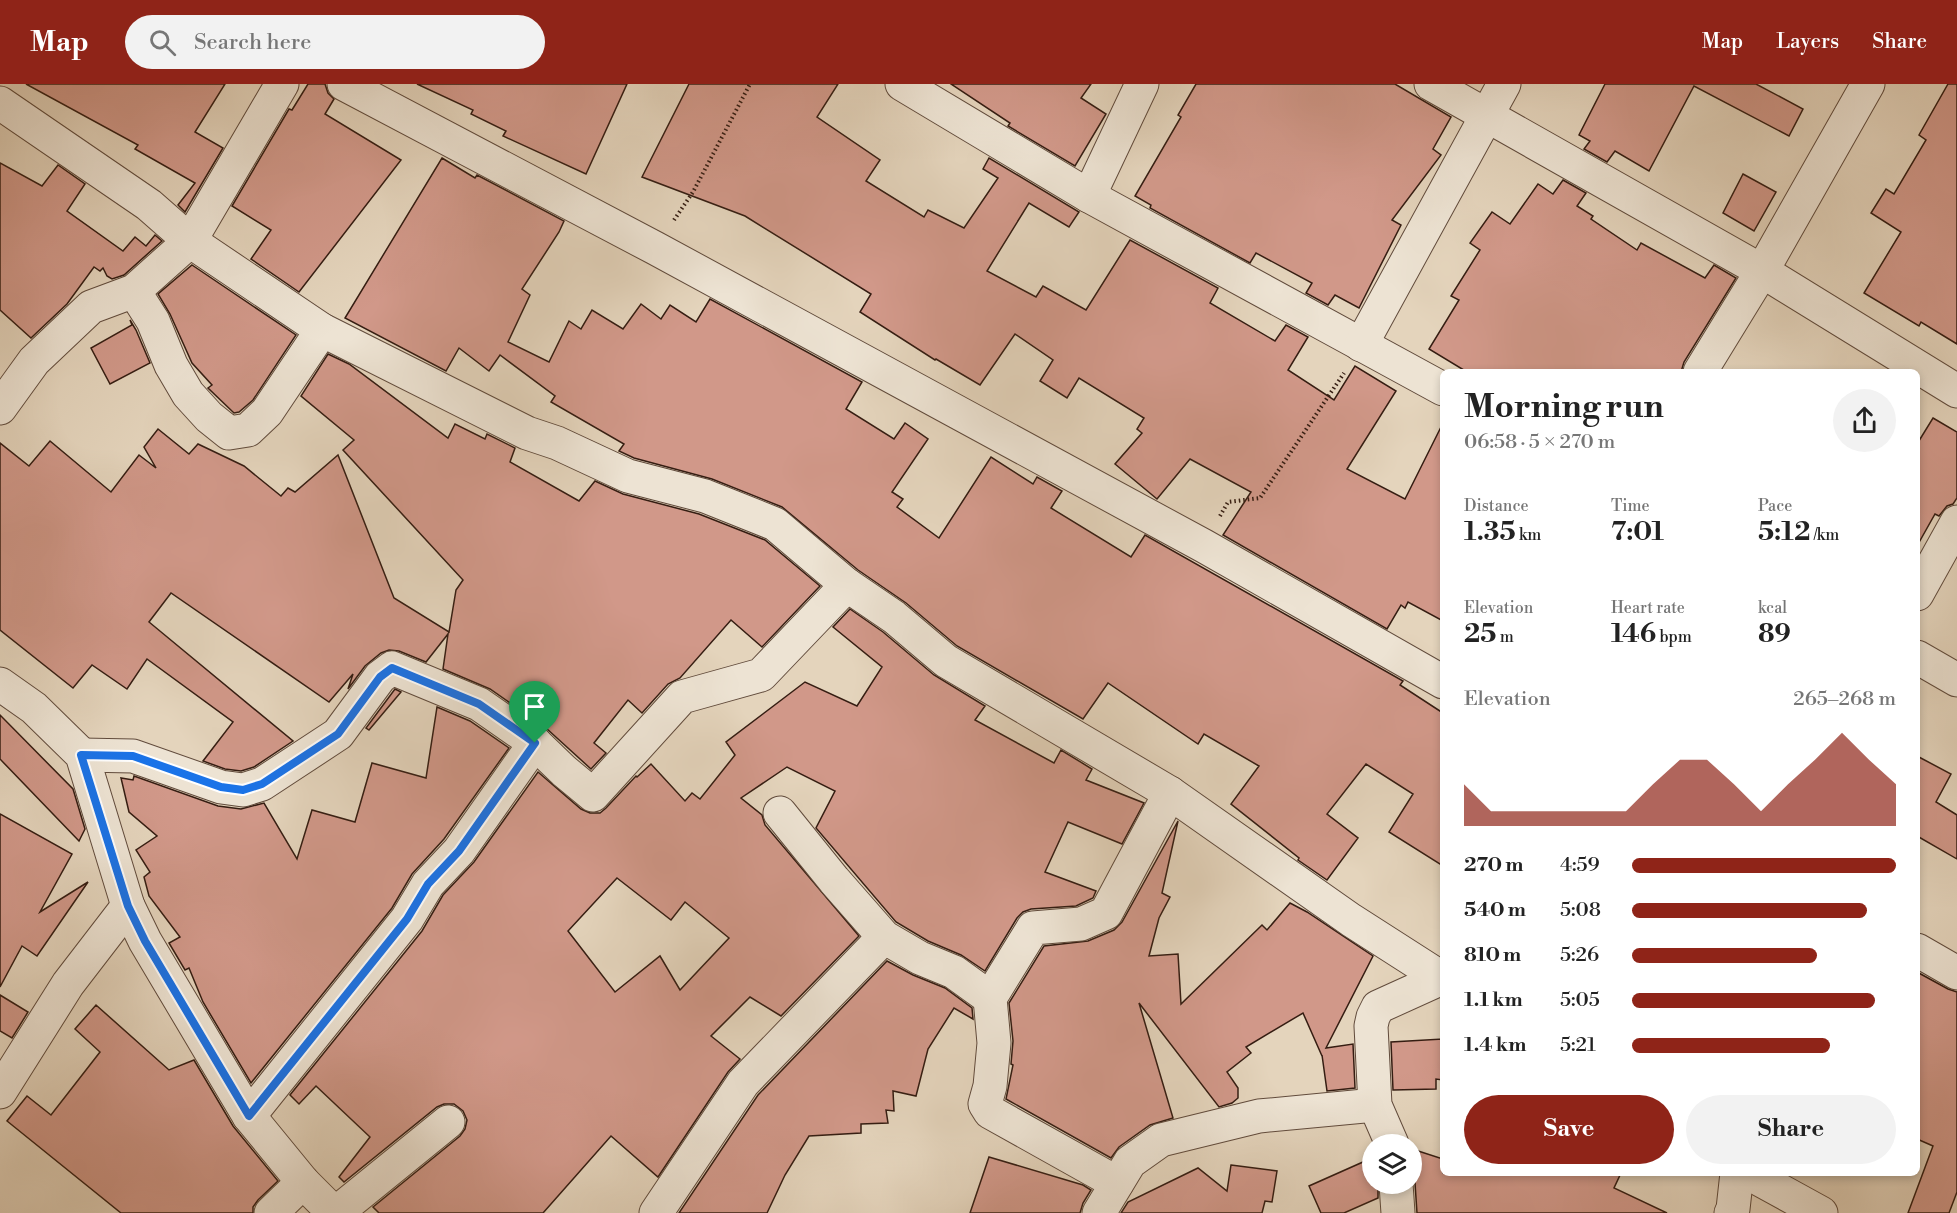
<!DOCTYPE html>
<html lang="en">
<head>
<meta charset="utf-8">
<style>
  :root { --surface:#fff; --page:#f2f2f2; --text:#222; --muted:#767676; --accent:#8f2418 }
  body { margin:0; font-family:"Libre Bodoni",serif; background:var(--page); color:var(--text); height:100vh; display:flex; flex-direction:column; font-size:22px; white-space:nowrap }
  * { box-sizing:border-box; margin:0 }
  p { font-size:20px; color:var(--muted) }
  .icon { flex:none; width:33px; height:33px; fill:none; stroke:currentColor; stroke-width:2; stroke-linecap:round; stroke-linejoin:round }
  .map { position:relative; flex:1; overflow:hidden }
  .sheet { position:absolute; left:1440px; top:285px; width:480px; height:807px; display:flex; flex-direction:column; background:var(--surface); border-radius:9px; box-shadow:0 3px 9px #0003 }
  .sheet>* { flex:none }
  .controls { position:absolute; left:1362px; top:1050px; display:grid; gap:12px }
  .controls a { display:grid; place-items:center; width:60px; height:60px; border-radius:50%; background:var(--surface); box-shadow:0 3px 9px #0003; font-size:30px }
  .pin { position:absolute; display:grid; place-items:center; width:51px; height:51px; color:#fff; margin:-62px -26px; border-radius:50% 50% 50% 0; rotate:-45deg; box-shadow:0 0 6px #0007 }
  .pin .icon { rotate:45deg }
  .round { display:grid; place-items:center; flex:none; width:63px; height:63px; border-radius:32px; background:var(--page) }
  .summary { display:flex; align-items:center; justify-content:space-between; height:102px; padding:0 24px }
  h1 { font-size:33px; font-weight:800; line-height:45px }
  .metrics { display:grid; grid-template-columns:repeat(3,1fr); gap:9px; height:102px; padding:6px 24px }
  .metrics div { display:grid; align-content:center }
  .metrics b { font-size:26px; font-weight:800 }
  .metrics small { font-size:16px; font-weight:400 }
  .metrics p { font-size:16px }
  .chart { height:168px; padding:12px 24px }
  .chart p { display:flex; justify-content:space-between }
  .chart svg { width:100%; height:108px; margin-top:6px; fill:var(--accent); opacity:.7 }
  .primary-button { display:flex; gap:12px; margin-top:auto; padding:12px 24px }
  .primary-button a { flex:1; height:69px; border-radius:36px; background:var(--accent); color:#fff; font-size:24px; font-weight:800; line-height:69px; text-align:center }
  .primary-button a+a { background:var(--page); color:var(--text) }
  ul { padding:0 24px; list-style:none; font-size:20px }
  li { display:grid; grid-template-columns:96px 72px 1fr; align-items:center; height:45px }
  li i { height:15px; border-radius:8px; background:var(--accent) }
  header { display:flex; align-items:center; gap:36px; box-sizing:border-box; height:84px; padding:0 30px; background:var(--accent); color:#fff }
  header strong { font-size:28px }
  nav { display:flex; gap:33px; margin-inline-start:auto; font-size:21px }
  .search { width:420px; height:54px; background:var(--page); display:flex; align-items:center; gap:15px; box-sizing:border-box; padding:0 21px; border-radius:33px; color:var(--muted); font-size:22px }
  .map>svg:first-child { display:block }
  .building { fill:#d19889; stroke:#351d12; stroke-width:1.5; fill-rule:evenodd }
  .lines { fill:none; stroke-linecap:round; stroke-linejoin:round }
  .minor-casing { stroke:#614b3c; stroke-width:35 }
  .path { stroke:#351d12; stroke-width:4; stroke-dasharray:1.5 3; stroke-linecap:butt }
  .minor { stroke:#ede3d3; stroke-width:33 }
  .route-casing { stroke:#fff; stroke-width:12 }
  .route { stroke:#1a73e8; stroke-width:8 }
</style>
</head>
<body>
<header>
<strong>Map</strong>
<div class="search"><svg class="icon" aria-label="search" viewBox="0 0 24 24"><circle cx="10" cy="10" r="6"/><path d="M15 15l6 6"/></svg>Search here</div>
<nav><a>Map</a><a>Layers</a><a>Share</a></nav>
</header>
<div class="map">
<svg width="1957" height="1129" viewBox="0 0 1957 1129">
  <rect width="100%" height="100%" fill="#e4d4bc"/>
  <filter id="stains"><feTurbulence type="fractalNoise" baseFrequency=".00333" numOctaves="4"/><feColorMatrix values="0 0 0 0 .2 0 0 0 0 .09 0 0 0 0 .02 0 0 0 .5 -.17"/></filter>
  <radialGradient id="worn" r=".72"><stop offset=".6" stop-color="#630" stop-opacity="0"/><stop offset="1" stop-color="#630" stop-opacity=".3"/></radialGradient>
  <!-- building -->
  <g class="building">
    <polygon points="26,0 225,0 195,48 223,64 185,128 178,121 195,99 135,65 138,61"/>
    <polygon points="308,0 325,0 328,9 334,15 325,30 401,76 299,208 251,175 271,146 232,122 289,25 292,26"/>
    <polygon points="417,0 627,0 586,90 503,52 506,47 471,30 473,26"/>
    <polygon points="689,0 838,0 817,33 880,76 866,97 924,133 928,126 964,144 998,94 983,85 989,74 1079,128 1069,143 1029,119 987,187 1036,213 1043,202 1086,226 1130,156 1218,204 1210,219 1275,257 1286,241 1308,253 1288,286 1334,316 1355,282 1396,307 1347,385 1405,415 1443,339 1443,537 1408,518 1405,524 1401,521 1387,545 1223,451 1251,408 1190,375 1157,415 1115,380 1142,349 1137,345 1144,334 1079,294 1067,314 1040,297 1053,276 1015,250 980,301 936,275 935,276 860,228 871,210 745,132 642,93"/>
    <polygon points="951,0 1091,0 1081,14 1106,30 1075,82 1008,42 1010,39"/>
    <polygon points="1196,0 1395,0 1451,33 1433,65 1441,71 1392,136 1401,141 1359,224 1335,211 1328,221 1306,209 1312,199 1256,169 1250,179 1150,124 1151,121 1135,112 1181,33 1178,31"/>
    <polygon points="1605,0 1756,0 1803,25 1789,52 1694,2 1649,87 1615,67 1607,78 1584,65 1590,57 1579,51"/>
    <polygon points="1948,0 1957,0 1957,260 1921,238 1919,242 1864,209 1901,148 1871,129 1886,105 1894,110 1926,56 1919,51"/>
    <polygon points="442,74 475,94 477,91 564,137 559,148 522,205 530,211 508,258 549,278 569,237 581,245 592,226 623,245 641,220 661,235 670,221 696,238 710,215 862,298 846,325 894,355 905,339 928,355 892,408 903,415 897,423 939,454 991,373 1033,400 1037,393 1062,407 1051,424 1131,473 1145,451 1403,597 1400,601 1443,629 1443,782 1389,748 1413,710 1366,680 1327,730 1358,754 1327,796 1298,776 1299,774 1231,720 1259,682 1204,650 1198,660 1108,599 1083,635 957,562 906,519 858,486 782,423 712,395 634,374 619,367 624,360 551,318 555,312 500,271 489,287 459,264 446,287 345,234"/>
    <polygon points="0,79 42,102 58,81 85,100 67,127 123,167 135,153 146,162 155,151 162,157 124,191 112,195 107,192 103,184 100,187 94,183 67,220 31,254 0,226"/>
    <polygon points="1743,90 1776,108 1754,147 1723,129"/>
    <polygon points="1563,96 1586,109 1577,122 1593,132 1591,135 1637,166 1641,159 1705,194 1714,181 1736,194 1684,278 1681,288 1467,288 1429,265 1459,216 1451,212 1480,166 1470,159 1492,128 1510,140 1538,100 1553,110"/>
    <polygon points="192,181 296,251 253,316 239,328 234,329 208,304 212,301 192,279 170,230 158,210"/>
    <polygon points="130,236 136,246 150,279 110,300 91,264 132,241"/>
    <polygon points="328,270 349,280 448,354 455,340 485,355 487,350 515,364 510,378 579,417 595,397 623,410 699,430 765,456 820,502 762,563 731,536 680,594 668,600 642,629 628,616 594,659 606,669 591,685 546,644 490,605 443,585 448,550 426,578 399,567 389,566 381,569 365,582 348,605 353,590 329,618 171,509 149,538 293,657 254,683 241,687 225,685 203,677 233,638 147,575 127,605 92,581 73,604 0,546 0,359 29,382 50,357 111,408 139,371 156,384 144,363 158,345 189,370 198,360 244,382 281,412 288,404 295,408 338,371 394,514 449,548 456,506 463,496 343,366 354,356 301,312"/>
    <polygon points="1933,334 1957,348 1957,414 1953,420 1947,422 1939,432 1935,430 1917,462 1917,360"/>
    <path d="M 850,525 L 883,548 L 934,591 L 985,622 L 975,636 L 1054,679 L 1061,666 L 1092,685 L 1086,696 L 1144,719 L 1122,760 L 1068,738 L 1045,788 L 1096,807 L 1093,814 L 1076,822 L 1031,825 L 1023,828 L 1017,834 L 985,887 L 961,871 L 928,857 L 896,838 L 816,744 L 835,707 L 787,683 L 741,714 L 762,731 L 765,741 L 859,852 L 781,932 L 750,913 L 711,952 L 740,975 L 728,988 L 658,1093 L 611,1052 L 543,1129 L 379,1129 L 373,1123 L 460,1052 L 465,1045 L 467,1036 L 463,1027 L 454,1020 L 444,1020 L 437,1023 L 344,1098 L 339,1093 L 370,1053 L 316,1002 L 299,1020 L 290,1011 L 422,847 L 443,811 L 474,778 L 538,688 L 581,725 L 590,729 L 600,729 L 606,724 L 636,692 L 637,693 L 651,680 L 685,717 L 692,709 L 700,715 L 735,671 L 726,658 L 805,598 L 857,622 L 882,583 L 833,543 ZM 617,794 L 671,836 L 685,818 L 729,854 L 680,906 L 660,872 L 615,908 L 568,847 Z"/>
    <polygon points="395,605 401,608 369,646 366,644"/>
    <polygon points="437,623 470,637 509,664 444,755 412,790 392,824 251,999 203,918 189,884 185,886 169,859 180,853 149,812 144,793 150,788 136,766 157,752 129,728 121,694 133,696 134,692 218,722 241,725 264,719 297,775 312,726 355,738 372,679 426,694"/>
    <polygon points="0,631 73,705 85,745 79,757 0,675"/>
    <polygon points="1917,672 1951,690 1936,718 1957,731 1957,775 1917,752"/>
    <polygon points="0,730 72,770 40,828 88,798 37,872 22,862 0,903"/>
    <polygon points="1178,737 1162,809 1170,813 1159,834 1149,872 1178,870 1181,920 1262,841 1267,846 1290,819 1307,828 1373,872 1326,964 1353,960 1355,1004 1327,1007 1322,971 1322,972 1303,929 1246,963 1251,969 1227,988 1238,1004 1238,1014 1232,1019 1219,1023 1139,919 1173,1034 1150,1041 1119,1063 1111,1074 1006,1015 1013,981 1011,980 1013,957 1009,919 1044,862 1088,857 1114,846 1122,838"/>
    <polygon points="887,877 913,891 945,904 972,924 973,935 954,924 928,965 916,1012 893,1007 894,1027 886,1026 888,1039 861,1040 861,1049 809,1052 785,1091 767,1129 679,1129 758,1011"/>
    <polygon points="1917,888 1948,905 1957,908 1957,1108 1949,1129 1908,1129 1933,1062 1917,1055"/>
    <polygon points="0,911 28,928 12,954 0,947"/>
    <polygon points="96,921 169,986 194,976 233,1042 278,1097 258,1116 253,1123 253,1129 121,1129 7,1037 27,1012 51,1031 100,968 75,945"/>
    <polygon points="1443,955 1443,996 1436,995 1436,1005 1393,1006 1391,958"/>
    <polygon points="1412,1065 1443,1075 1443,1089 1621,1089 1614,1104 1667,1129 1417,1129 1415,1099 1412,1090"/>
    <polygon points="989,1073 1083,1101 1091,1106 1083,1119 1080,1129 970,1129"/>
    <polygon points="1372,1074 1372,1100 1378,1100 1378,1114 1344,1129 1321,1129 1309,1102"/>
    <polygon points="1231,1081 1277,1087 1272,1118 1265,1117 1262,1129 1121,1129 1128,1118 1198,1084 1227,1107"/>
  </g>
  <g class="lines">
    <!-- minor casing -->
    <g class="minor-casing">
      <g id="minor">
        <polyline points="344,0 655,164 1204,462 1443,598"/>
        <polyline points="902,0 1089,112 1443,305"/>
        <polyline points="1431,0 1762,187 1957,307"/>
        <polyline points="0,19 149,121 190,157 322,246 527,349 557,359 628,392 705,412 775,440 847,501 894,533 946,577 1170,709 1351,836 1443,895"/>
        <polyline points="1089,112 1142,0"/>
        <polyline points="134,207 153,237 171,281 188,310 209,333 229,349 248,346 267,328 322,246"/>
        <polyline points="1361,261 1504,0"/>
        <polyline points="1700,288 1762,187 1868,0"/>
        <polyline points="0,324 34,277 91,223 134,207 190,157 282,0"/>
        <polyline points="1917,510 1957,438"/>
        <polyline points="1917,573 1957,596"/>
        <polyline points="0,600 34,624 82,671 128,822 145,857 249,1032 303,1098 334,1129"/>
        <polyline points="82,671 133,672 221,703 243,706 262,700 338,650 380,593 392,584 479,620 535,659 564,687 593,711 682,613 761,591 847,501"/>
        <polyline points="780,729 834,796 884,853 920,874 954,888 990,914"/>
        <polyline points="1917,866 1957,889"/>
        <polyline points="0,1008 68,900 128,822"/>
        <polyline points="249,1032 407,835 428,800 459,767 535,659"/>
        <polyline points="1392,1060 1375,1021 1371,942 1373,933 1378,923 1442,894"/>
        <polyline points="1748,1089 1821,1129"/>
        <polyline points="1117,1099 990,1028 985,1020 990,1002 994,959 990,914 1033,844 1081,840 1106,829 1170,709"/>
        <polyline points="1396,1100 1398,1129"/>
        <polyline points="271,1129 303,1098"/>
        <polyline points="336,1129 448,1038"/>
        <polyline points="656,1129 743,999 884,853"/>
        <polyline points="1099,1129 1130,1078 1161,1056 1259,1032 1375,1021"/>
        <polyline points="1731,1129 1733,1125 1737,1089"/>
      </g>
    </g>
    <!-- path -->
    <g class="path">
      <polyline points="674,136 693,108 750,0"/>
      <polyline points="1220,432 1228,418 1260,414 1344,289"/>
    </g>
    <!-- minor -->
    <use href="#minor" class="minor"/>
  </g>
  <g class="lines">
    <!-- route casing -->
    <g class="route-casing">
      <polygon id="route" points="392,584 479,620 535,659 459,767 428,800 407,835 249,1032 145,857 128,822 81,671 133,672 221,703 243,706 262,700 338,650 380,593"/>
    </g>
    <!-- route -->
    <use href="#route" class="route"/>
  </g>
  <rect width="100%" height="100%" filter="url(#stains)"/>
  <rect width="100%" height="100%" fill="url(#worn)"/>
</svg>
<div class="controls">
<a><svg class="icon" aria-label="layers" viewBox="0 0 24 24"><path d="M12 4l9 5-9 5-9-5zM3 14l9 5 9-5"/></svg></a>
</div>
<div class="pin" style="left:535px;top:659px;background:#1e9e55"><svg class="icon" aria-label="arrive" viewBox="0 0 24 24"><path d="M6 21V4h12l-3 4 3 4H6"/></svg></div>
<section class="sheet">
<div class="summary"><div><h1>Morning run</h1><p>06:58 · 5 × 270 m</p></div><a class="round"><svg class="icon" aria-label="share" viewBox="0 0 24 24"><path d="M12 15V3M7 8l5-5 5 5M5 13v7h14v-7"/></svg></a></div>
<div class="metrics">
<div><p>Distance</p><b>1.35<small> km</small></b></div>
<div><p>Time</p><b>7:01</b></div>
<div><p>Pace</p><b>5:12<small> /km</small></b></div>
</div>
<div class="metrics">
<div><p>Elevation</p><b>25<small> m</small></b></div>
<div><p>Heart rate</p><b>146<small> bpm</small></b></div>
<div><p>kcal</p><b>89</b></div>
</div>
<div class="chart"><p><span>Elevation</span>265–268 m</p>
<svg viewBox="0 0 160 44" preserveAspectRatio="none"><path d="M0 44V27L10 38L20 38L30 38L40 38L50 38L60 38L70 27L80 17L90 17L100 27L110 38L120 27L130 17L140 6L150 17L160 27V44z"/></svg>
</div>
<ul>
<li><b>270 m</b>4:59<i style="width:100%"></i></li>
<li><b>540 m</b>5:08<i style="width:89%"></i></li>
<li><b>810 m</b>5:26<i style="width:70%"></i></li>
<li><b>1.1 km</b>5:05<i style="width:92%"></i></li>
<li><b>1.4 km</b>5:21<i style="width:75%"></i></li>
</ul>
<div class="primary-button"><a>Save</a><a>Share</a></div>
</section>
</div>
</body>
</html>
